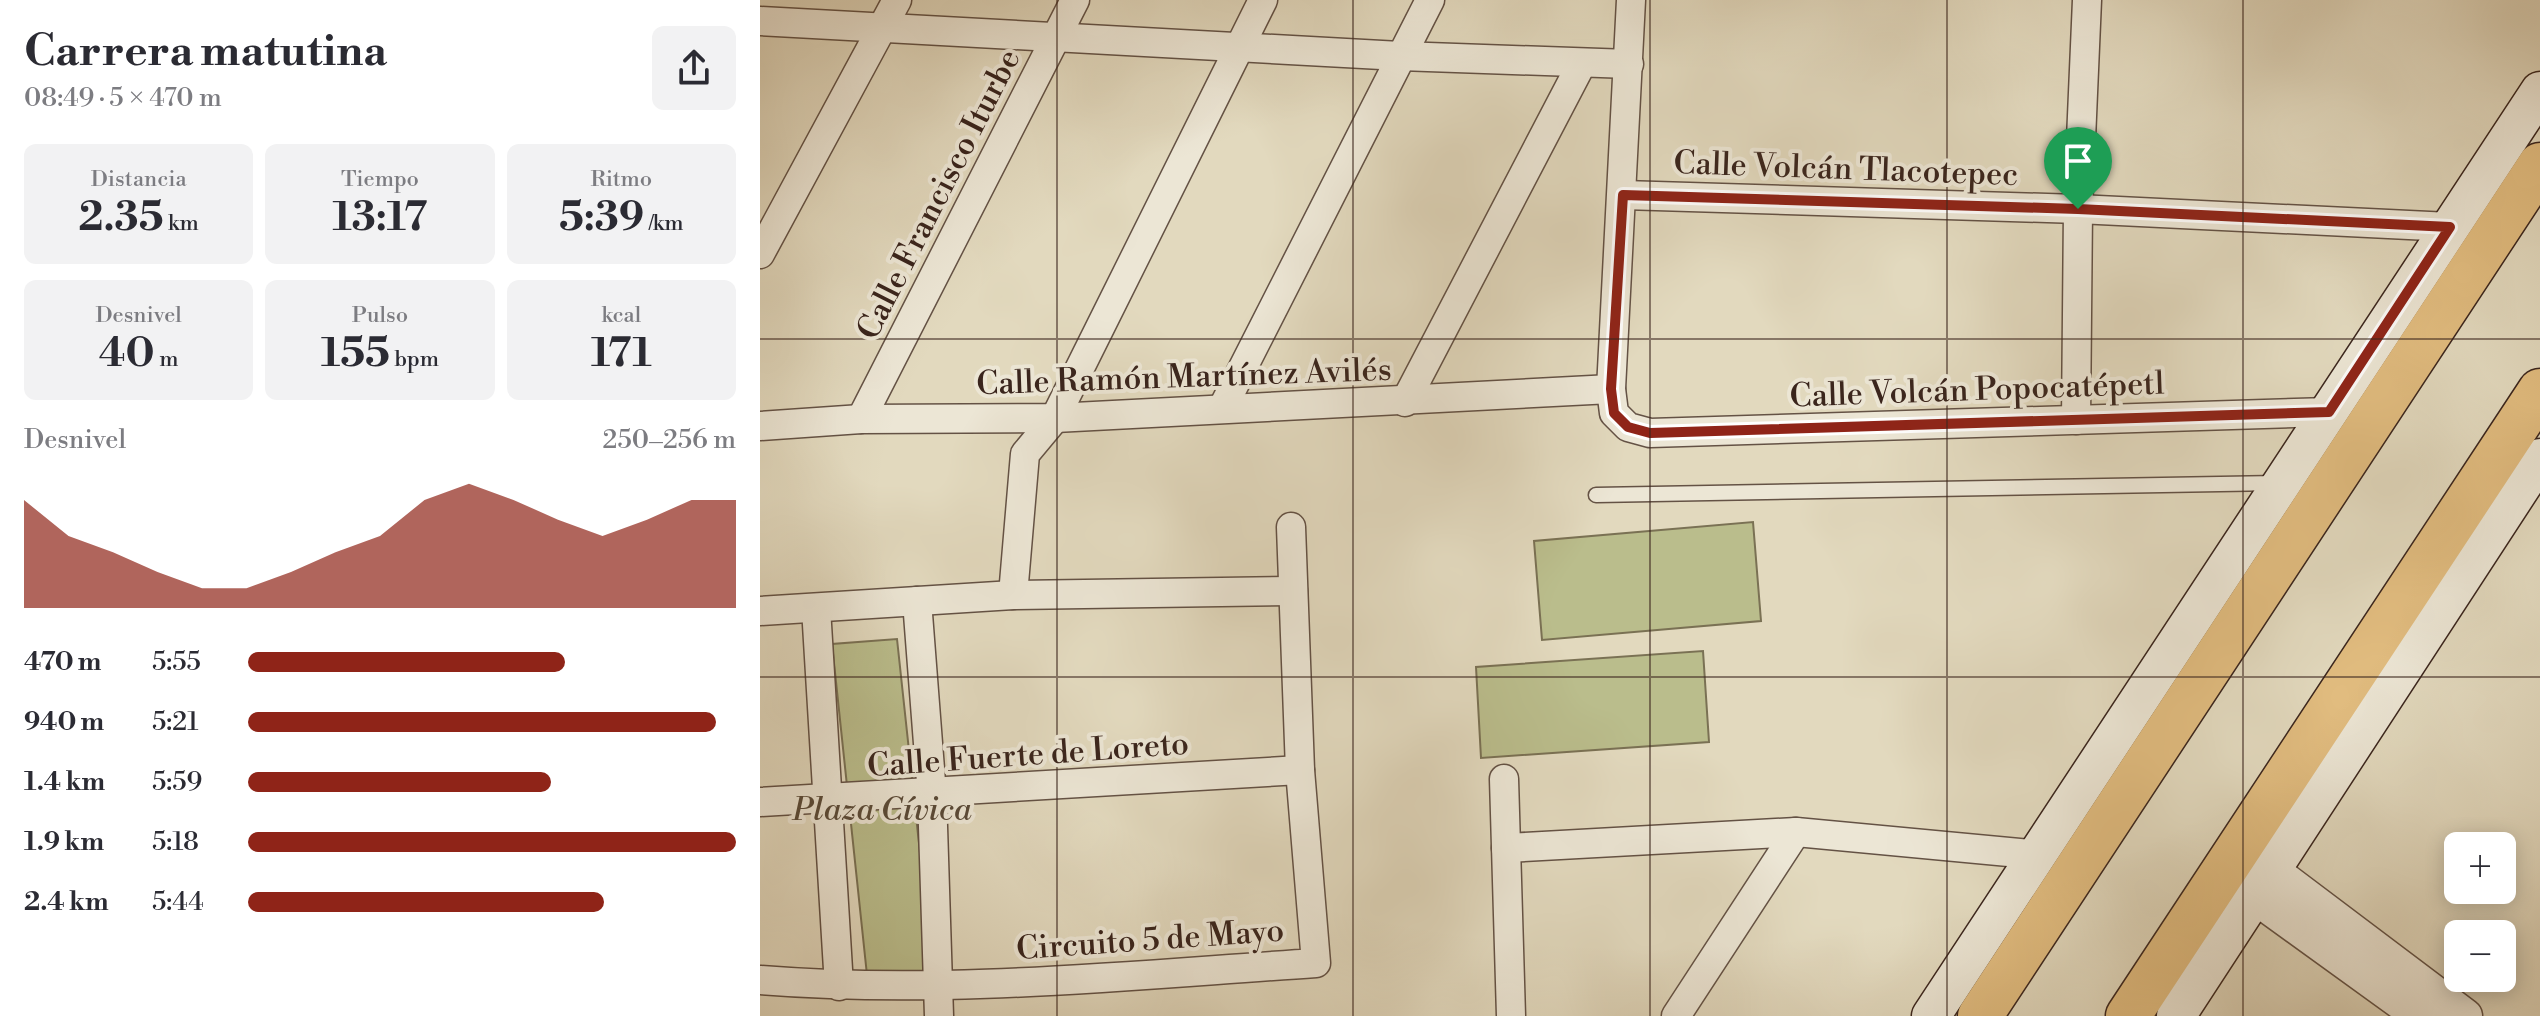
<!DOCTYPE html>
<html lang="es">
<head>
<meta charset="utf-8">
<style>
  :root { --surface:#fff; --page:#f2f2f3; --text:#2b2b33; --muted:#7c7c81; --accent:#8f2418 }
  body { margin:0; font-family:"Libre Bodoni",serif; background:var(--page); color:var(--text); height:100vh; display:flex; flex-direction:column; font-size:30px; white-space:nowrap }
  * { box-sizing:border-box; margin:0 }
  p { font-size:26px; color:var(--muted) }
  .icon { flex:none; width:44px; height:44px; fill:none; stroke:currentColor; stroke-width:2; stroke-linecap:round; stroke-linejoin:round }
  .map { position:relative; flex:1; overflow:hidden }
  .details { display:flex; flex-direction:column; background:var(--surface); width:760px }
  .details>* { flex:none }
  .tools { position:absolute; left:1684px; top:832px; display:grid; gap:16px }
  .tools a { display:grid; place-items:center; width:72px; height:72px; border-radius:12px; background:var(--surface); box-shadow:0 4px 20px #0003; font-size:40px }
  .pin { position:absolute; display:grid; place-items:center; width:68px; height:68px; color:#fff; margin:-82px -34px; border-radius:50% 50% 50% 0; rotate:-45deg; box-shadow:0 0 8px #0007 }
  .pin .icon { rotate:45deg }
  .round { display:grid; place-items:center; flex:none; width:84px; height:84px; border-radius:12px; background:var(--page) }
  .head { display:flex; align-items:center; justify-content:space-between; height:136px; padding:0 24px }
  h1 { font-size:44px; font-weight:800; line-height:60px }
  .stats { display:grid; grid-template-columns:repeat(3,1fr); gap:12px; height:136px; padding:8px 24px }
  .stats div { display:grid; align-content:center; border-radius:12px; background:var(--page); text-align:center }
  .stats b { font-size:40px; font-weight:800 }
  .stats small { font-size:22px; font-weight:400 }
  .stats p { font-size:22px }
  .chart { height:224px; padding:16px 24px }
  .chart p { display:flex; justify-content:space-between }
  .chart svg { width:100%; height:144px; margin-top:8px; fill:var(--accent); opacity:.7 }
  ul { padding:0 24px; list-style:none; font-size:26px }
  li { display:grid; grid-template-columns:128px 96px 1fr; align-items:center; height:60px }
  li i { height:20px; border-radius:10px; background:var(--accent) }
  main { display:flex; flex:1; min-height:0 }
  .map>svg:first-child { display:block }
  .green { fill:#babd8c; stroke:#7a7154; stroke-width:2 }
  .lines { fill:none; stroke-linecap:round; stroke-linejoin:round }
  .service-casing { stroke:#645245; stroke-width:17 }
  .minor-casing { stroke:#645245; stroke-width:31 }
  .tertiary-casing { stroke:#645245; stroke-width:37 }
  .secondary-casing { stroke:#3a251d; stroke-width:41 }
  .trunk-casing { stroke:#3a251d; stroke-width:47 }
  .service { stroke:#ece6d5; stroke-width:14 }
  .minor { stroke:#ece6d5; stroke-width:28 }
  .tertiary { stroke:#ece6d5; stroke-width:34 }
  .secondary { stroke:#ece6d5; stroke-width:38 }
  .trunk { stroke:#e1bc7f; stroke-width:44 }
  .route-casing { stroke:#fff; stroke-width:16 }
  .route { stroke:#8f2418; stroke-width:10 }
  .grid { fill:none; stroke:#3a251d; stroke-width:2; stroke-opacity:0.55 }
  .labels { text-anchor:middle; stroke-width:8; stroke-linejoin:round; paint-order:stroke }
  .street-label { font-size:32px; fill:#3a251d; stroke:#ece6d5 }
  .park-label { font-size:32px; font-style:italic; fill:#5a4b39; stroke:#ece6d5 }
</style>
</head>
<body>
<main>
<section class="details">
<div class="head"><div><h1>Carrera matutina</h1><p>08:49 · 5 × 470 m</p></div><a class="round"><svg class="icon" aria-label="share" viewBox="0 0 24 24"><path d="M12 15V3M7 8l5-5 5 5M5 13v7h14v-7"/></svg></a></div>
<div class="stats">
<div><p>Distancia</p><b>2.35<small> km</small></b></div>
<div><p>Tiempo</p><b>13:17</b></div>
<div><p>Ritmo</p><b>5:39<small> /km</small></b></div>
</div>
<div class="stats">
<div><p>Desnivel</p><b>40<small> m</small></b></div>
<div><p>Pulso</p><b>155<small> bpm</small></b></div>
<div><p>kcal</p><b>171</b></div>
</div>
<div class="chart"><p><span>Desnivel</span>250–256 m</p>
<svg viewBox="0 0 160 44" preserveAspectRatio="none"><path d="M0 44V11L10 22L20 27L30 33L40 38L50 38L60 33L70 27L80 22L90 11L100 6L110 11L120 17L130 22L140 17L150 11L160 11V44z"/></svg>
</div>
<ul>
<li><b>470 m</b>5:55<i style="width:65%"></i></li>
<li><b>940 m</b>5:21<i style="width:96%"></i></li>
<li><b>1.4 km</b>5:59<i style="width:62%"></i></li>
<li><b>1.9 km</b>5:18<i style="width:100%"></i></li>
<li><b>2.4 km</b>5:44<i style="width:73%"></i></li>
</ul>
</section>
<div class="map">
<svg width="1780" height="1016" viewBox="0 0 1780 1016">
  <rect width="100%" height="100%" fill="#e2d9be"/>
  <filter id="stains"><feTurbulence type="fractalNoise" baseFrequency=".0025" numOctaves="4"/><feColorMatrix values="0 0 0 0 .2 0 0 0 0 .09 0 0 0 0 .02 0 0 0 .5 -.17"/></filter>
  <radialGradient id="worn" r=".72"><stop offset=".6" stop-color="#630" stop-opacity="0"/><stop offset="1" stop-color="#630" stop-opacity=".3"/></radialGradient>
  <!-- green -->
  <g class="green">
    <polygon points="993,522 1001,621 782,640 774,541"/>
    <polygon points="137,639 173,974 107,975 72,644"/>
    <polygon points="943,651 949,742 721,758 716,667"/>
  </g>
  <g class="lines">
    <!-- service casing -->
    <g class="service-casing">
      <polyline id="service" points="836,495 1518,483"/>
    </g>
    <!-- minor casing -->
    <g class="minor-casing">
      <g id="minor">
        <polyline points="871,0 851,389 854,413 868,427 890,433 1569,412"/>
        <polyline points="0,21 640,56 869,64"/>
        <polyline points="863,195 1318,209 1690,227"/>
        <polyline points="0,254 137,0"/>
        <polyline points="645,402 822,63"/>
        <polyline points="463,407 670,0"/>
        <polyline points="101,419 315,0"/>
        <polyline points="1316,420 1318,209 1327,0"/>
        <polyline points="0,426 101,419 295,418 851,389"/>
        <polyline points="253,595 265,454 295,418 503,0"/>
        <polyline points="157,601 172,795 179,1016"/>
        <polyline points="56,608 79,986"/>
        <polyline points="0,611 253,595 533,591"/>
        <polyline points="744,779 751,1016"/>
        <polyline points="0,802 540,770"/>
        <polyline points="746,848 1036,832 1280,855"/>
        <path d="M 0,980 C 185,995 371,975 556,963 L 540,770 L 531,527"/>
        <polyline points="916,1016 1036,832"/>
      </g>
    </g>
    <!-- tertiary casing -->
    <g class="tertiary-casing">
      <g id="tertiary">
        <polyline points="1510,869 1705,1016"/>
        <polyline points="1494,896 1660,1016"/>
      </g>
    </g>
    <!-- secondary casing -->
    <g class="secondary-casing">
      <g id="secondary">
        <polyline points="1171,1016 1780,91"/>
        <polyline points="1416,1016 1780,458"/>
      </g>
    </g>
    <!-- trunk casing -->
    <g class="trunk-casing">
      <g id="trunk">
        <polyline points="1220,1016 1780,165"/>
        <polyline points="1368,1016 1780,391"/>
      </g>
    </g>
    <!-- service -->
    <use href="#service" class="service"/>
    <!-- minor -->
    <use href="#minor" class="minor"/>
    <!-- tertiary -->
    <use href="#tertiary" class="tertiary"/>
    <!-- secondary -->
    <use href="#secondary" class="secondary"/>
    <!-- trunk -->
    <use href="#trunk" class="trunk"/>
  </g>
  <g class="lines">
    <!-- route casing -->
    <g class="route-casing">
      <polygon id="route" points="863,195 1318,209 1690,227 1569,412 890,433 868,427 854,413 851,389"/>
    </g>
    <!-- route -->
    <use href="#route" class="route"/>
  </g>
  <!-- grid -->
  <path class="grid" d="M 297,0 L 297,1016M 593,0 L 593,1016M 890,0 L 890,1016M 1187,0 L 1187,1016M 1483,0 L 1483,1016M 0,339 L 1780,339M 0,677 L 1780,677"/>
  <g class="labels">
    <!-- street labels -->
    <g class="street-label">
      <text transform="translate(1086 168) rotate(2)" y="11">Calle Volcán Tlacotepec</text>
      <text transform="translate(178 194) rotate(-63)" y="11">Calle Francisco Iturbe</text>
      <text transform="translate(424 376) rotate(-2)" y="11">Calle Ramón Martínez Avilés</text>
      <text transform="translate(1217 389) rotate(-2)" y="11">Calle Volcán Popocatépetl</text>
      <text transform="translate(268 754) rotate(-4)" y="11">Calle Fuerte de Loreto</text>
      <text transform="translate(390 939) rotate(-4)" y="11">Circuito 5 de Mayo</text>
    </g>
    <!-- park labels -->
    <g class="park-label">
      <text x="122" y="820">Plaza Cívica</text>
    </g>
  </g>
  <rect width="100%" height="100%" filter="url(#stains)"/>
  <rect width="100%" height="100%" fill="url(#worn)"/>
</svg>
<div class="tools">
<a>+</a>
<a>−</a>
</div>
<div class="pin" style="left:1318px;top:209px;background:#1e9e55"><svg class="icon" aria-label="arrive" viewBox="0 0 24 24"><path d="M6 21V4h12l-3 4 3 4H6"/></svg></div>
</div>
</main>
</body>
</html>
